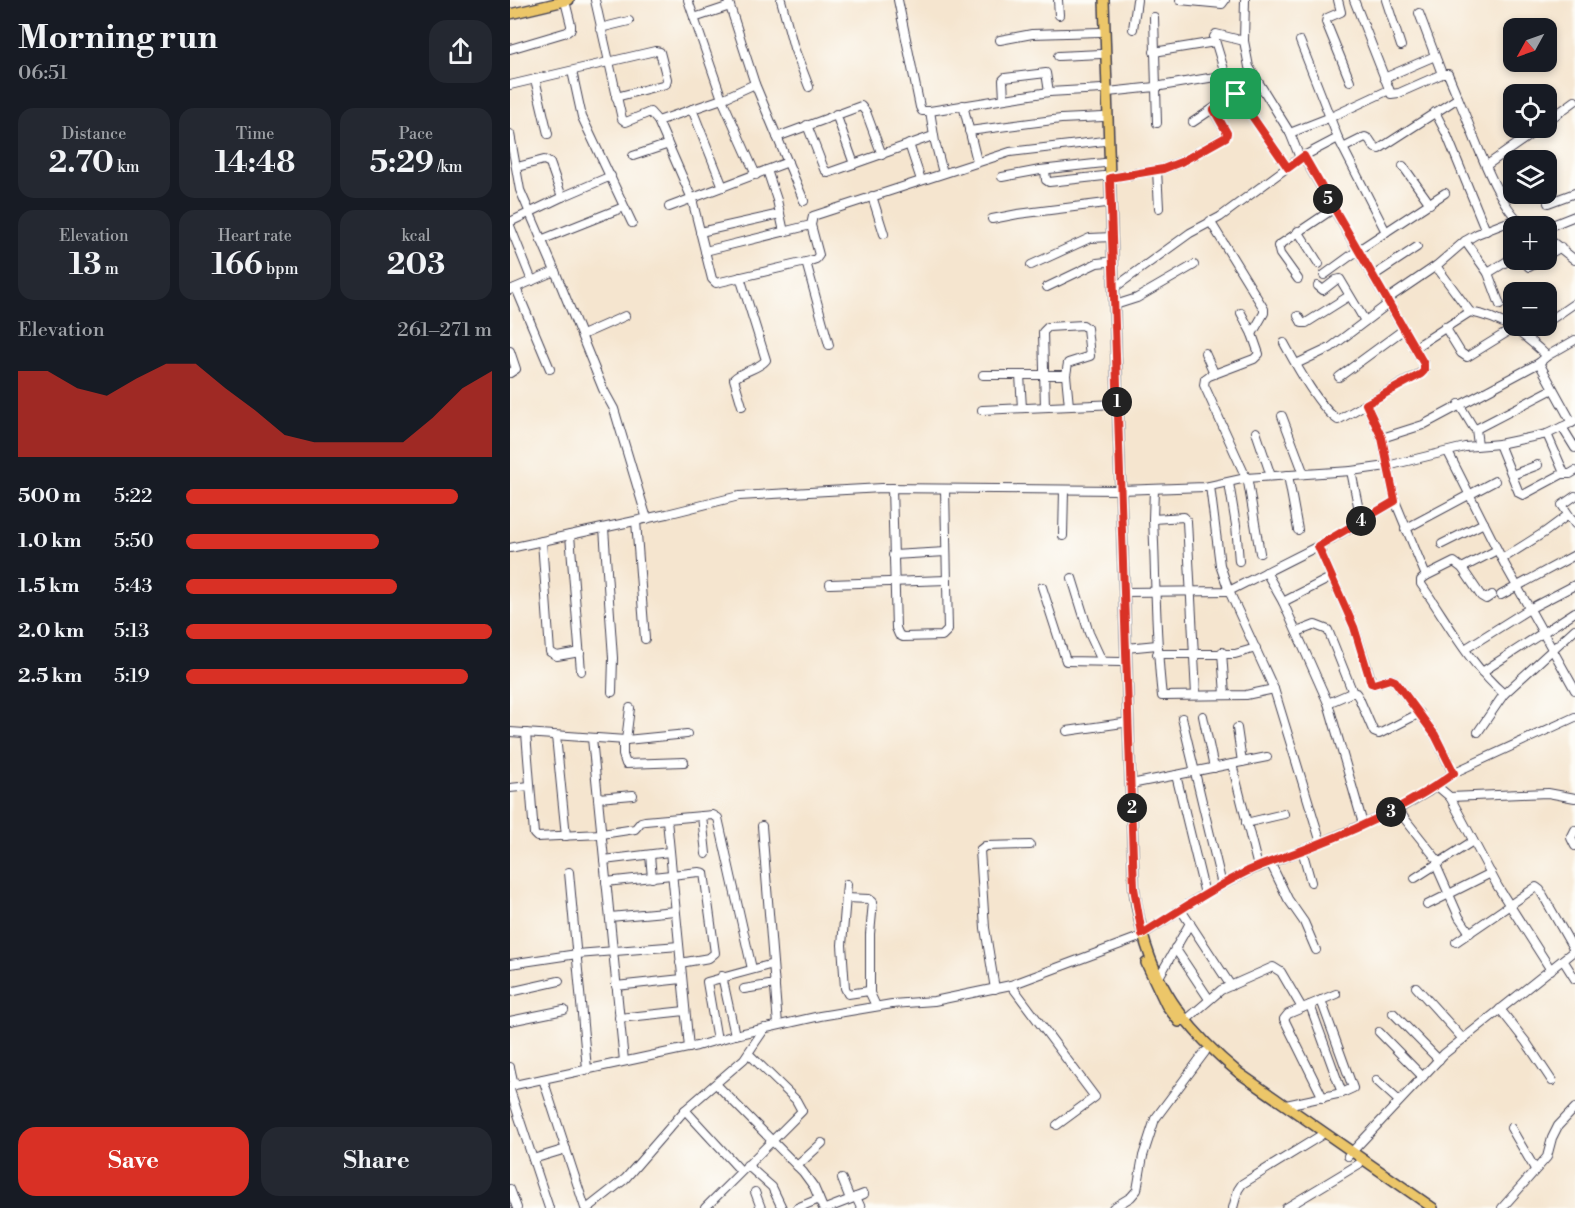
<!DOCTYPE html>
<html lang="en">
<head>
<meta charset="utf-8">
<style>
  :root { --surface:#171b24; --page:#242831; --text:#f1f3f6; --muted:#9ea1a6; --accent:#d93025 }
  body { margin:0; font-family:"Libre Bodoni",serif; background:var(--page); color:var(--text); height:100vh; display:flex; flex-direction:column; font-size:22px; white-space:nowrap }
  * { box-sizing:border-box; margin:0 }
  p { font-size:20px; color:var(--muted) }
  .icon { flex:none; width:33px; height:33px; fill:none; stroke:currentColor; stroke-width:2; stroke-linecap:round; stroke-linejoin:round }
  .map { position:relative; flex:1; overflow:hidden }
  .side { display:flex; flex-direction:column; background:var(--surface); width:510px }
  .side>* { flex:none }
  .needle { width:39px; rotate:230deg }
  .controls { position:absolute; left:993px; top:18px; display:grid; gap:12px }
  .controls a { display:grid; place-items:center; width:54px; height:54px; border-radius:12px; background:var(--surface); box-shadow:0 3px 9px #0003; font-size:30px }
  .pin { position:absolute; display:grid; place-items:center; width:51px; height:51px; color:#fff; margin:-26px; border-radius:12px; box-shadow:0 3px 9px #0006 }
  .km { position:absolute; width:30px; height:30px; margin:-15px; border-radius:50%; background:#222; color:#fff; font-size:16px; line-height:30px; text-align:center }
  .round { display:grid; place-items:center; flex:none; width:63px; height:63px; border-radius:18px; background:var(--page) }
  .summary { display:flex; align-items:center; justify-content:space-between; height:102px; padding:0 18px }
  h1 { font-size:33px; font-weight:700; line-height:45px }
  .figures { display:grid; grid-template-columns:repeat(3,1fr); gap:9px; height:102px; padding:6px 18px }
  .figures div { display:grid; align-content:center; border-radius:15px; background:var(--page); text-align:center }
  .figures b { font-size:30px; font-weight:700 }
  .figures small { font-size:16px; font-weight:400 }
  .figures p { font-size:16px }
  .chart { height:168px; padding:12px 18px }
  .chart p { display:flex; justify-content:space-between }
  .chart svg { width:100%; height:108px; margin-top:6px; fill:var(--accent); opacity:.7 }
  .action { display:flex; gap:12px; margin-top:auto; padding:12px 18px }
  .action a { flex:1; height:69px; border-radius:18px; background:var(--accent); color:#fff; font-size:24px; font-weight:700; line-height:69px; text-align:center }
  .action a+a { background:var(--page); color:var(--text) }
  ul { padding:0 18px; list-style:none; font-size:20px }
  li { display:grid; grid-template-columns:96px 72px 1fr; align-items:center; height:45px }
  li i { height:15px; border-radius:8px; background:var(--accent) }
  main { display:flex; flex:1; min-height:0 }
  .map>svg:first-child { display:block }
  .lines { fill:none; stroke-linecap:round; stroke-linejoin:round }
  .minor-casing { stroke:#423f51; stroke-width:10 }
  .major-casing { stroke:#423f51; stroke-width:12 }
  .minor { stroke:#fff; stroke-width:8 }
  .major { stroke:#ecc669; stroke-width:9 }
  .route-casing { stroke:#fff; stroke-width:12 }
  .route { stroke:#d93025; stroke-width:8 }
</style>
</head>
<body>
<main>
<section class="side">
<div class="summary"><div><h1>Morning run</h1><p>06:51</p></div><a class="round"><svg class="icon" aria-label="share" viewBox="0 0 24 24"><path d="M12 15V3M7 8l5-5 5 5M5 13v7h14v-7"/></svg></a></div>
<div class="figures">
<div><p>Distance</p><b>2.70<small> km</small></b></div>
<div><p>Time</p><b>14:48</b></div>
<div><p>Pace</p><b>5:29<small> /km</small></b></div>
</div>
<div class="figures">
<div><p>Elevation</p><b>13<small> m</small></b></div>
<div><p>Heart rate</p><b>166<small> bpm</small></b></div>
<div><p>kcal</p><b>203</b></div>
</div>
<div class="chart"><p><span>Elevation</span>261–271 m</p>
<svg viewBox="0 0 160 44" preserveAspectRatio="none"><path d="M0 44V9L10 9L20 16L30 19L40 12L50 6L60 6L70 16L80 25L90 35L100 38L110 38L120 38L130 38L140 28L150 16L160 9V44z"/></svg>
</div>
<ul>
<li><b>500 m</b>5:22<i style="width:89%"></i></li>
<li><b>1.0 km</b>5:50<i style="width:63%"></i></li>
<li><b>1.5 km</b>5:43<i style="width:69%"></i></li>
<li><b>2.0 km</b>5:13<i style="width:100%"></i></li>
<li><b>2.5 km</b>5:19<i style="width:92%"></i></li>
</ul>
<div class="action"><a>Save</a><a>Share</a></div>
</section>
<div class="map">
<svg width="1065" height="1208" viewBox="0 0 1065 1208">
  <rect width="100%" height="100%" fill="#fdfcf7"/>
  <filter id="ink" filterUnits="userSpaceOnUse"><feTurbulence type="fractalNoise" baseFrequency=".0167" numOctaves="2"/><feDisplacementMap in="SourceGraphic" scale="12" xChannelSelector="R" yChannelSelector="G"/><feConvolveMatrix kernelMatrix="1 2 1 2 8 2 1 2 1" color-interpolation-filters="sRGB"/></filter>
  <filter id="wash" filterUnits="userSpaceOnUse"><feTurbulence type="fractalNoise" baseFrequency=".008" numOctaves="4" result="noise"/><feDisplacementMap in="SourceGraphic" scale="24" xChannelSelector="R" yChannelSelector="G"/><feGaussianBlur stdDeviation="1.35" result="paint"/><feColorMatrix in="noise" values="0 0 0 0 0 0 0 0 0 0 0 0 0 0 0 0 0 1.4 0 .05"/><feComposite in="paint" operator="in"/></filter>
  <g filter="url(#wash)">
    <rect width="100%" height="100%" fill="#f5e5cf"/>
  </g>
  <g filter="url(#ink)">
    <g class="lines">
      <!-- minor casing -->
      <g class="minor-casing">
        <g id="minor">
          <polyline points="85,0 112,119 116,122 140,112 148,121 182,199 195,251 301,225 303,216 500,152 594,141"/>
          <polyline points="178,0 212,99 246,175"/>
          <polyline points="218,0 245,84 294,201"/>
          <polyline points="271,0 284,48 299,87"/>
          <polyline points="388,0 410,107 412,111 420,111 539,92 592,89"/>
          <polyline points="548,0 549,15"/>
          <polyline points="670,0 712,4 715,0"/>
          <polyline points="735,0 734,41 739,67 780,133 790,158 828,138"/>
          <polyline points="828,0 831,12 817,18 816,22 840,81"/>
          <polyline points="844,0 881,94 889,93 932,74"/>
          <polyline points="876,0 891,46"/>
          <polyline points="644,17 647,123"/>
          <polyline points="184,18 220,6"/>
          <polyline points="90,28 119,21"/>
          <polyline points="623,29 627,0"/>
          <polyline points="490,40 522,34 590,32"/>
          <polyline points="734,41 706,34 704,37 722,96 728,96 778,168"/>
          <polyline points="790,41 828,138 876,232"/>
          <polyline points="0,49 57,32 61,29 61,25 55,1"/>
          <polyline points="644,52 705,42"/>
          <polyline points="548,56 591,54"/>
          <polyline points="62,71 72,117 122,223"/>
          <polyline points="874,78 925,56"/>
          <polyline points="25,79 38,134"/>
          <polyline points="0,85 145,51 150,52 157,79 156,84 106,97"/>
          <polyline points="598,92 645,87 717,75"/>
          <path d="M 948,98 C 963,131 986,206 1015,226"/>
          <polyline points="494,99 493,80 495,78 536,73 539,92"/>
          <polyline points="453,105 467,161"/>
          <polyline points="182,109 213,187"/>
          <polyline points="420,111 425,142 433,173"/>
          <polyline points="925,112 936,133 976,231"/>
          <polyline points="326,114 344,164"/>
          <polyline points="148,121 212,99 245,84"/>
          <polyline points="683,122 722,96"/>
          <polyline points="1036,122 1065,101"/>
          <polyline points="297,125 314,169 318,173 423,136"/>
          <polyline points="459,131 551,119 593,117"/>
          <polyline points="780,133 821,117 879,90"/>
          <polyline points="0,134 10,190 45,271 93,389 104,409 137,519"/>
          <polyline points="267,137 351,106 356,112 372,155"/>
          <polyline points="399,144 411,180"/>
          <polyline points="833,148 855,137 859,139 865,148 869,149 948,98 938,74 932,74 909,13"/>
          <polyline points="123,156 156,145"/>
          <polyline points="977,165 1030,128"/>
          <polyline points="893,166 920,204"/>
          <polyline points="7,167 34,160 40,163 52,197 101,176"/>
          <polyline points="257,170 267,200 274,232"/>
          <polyline points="535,170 536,180 539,182 594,176"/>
          <polyline points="647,170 649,208"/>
          <polyline points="492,177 530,170 594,163"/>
          <polyline points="600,178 653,169 671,162 715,137 717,133 703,110"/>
          <polyline points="362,196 374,234"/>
          <polyline points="1038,203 1065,193"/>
          <polyline points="159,207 278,162"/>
          <polyline points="482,219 508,214 596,203"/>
          <polyline points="700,221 754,309 754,313 742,334"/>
          <polyline points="0,222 52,197"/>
          <polyline points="0,226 22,281"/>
          <polyline points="1036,230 1045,224 1065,216"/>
          <polyline points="788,231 809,264"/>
          <polyline points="190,232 270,214"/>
          <polyline points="1036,237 1065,260"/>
          <polyline points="31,240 114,207"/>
          <polyline points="955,241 978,273 990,305"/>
          <polyline points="195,251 202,279 206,283 300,261 306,259 309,255 301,225"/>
          <polyline points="1036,256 1051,247"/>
          <polyline points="1012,260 1019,267 1032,260"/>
          <polyline points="296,262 319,345"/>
          <polyline points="521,265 580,238 602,237"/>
          <path d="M 926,266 L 960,312 C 993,318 1014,334 1037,356"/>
          <polyline points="978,273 1004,257"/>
          <polyline points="814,275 847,251 935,193"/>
          <polyline points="863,276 907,247"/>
          <path d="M 230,277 L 256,360 C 248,370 233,370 224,379 L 232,406"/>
          <polyline points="788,279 770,254 768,246 823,209"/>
          <polyline points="808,286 813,290 826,280 830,279 855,321"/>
          <polyline points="537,287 587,263 597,262"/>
          <polyline points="6,288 40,369"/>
          <polyline points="604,288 680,233 710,217 790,158"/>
          <polyline points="0,290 45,271"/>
          <polyline points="876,300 926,266 955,241 967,234 1006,219"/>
          <polyline points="605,305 627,298 684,265"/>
          <polyline points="731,313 742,334 749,354 744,359 699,376 695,379 694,385 738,482 750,553"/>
          <polyline points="788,316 792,323 796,323 839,296"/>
          <polyline points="1036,323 1065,303"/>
          <polyline points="935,327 951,353 957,357 1004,328"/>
          <polyline points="72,335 115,316"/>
          <polyline points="1015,336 1033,326"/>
          <path d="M 774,343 C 785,363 809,408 828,420 L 914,371 L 914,364 L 793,156"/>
          <polyline points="904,348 960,312"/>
          <polyline points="0,351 6,369 0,373"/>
          <polyline points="695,353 704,373"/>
          <polyline points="1029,363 1062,423"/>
          <polyline points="786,364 820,348 878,304"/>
          <polyline points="473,375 556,375"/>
          <polyline points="510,375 512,408"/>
          <polyline points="829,377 893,330"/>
          <polyline points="856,404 872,438 885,501 916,576"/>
          <polyline points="949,404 963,427 966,429 968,445"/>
          <polyline points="535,407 533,332 538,327 573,325 577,328 580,356 558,363 556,375 559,406"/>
          <polyline points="472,410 607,404"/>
          <polyline points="772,416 794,474"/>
          <polyline points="1052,427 1065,448"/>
          <polyline points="966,429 1043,389"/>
          <polyline points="746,432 761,476"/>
          <polyline points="872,438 913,425 1029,363 1037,356 1065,340"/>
          <polyline points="989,444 1009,493 1013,495 1054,473 1037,434"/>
          <polyline points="938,452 994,563 1065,690"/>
          <polyline points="841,471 851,520"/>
          <polyline points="1053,474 1060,474 1065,471"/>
          <polyline points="778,475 788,530"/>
          <polyline points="1002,475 1028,465"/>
          <polyline points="719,483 726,525 729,561"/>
          <polyline points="700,486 710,565 719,591 764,689 811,843"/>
          <polyline points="382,488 386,628 389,635 393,637 432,636 438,630 435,489"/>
          <polyline points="644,489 643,519 674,517 677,521 686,695"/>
          <polyline points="1065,496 1052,505 1065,524"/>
          <path d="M 643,519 C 646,578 645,637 652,696 L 736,695 L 764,689"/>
          <polyline points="126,521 135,639"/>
          <polyline points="94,528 103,658 102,692"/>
          <polyline points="895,529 985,481"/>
          <polyline points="60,535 71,671"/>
          <polyline points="553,536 554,490"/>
          <polyline points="32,541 40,652 47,656 70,652"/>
          <polyline points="932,544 974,523"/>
          <polyline points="808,546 844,627 862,683 864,684 880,679 885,681 925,735 943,773"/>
          <polyline points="0,548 157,514 229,496 372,488 610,490 695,487 736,478 841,471 877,466 955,447 989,444 1037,434 1065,421"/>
          <polyline points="383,555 436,552"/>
          <polyline points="992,559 1035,532 1058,515"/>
          <polyline points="952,568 987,550"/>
          <polyline points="756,572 773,602 818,703 853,824"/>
          <polyline points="562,578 579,633 592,661"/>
          <polyline points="320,584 437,580"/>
          <polyline points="532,587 556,661 611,662"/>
          <polyline points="614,592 719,591 818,541 885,501"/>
          <path d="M 982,595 L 976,599 L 971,596 L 952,568 L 944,562 L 916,576 L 911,580 L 911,584 C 937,621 959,664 994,694"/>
          <polyline points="991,595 1065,555"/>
          <polyline points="773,602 822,577"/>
          <polyline points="787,632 805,625 818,630 843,693"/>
          <polyline points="616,648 647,645"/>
          <polyline points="955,649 1019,609 1065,585"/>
          <polyline points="712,652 715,695"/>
          <polyline points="647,654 725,654 746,648"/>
          <polyline points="972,672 1065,612"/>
          <polyline points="818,703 841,693 846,693 849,698 862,728 864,732 869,734 910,713"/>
          <polyline points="693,716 704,768"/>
          <polyline points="672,718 712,885"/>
          <polyline points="727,728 732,762"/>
          <polyline points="557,731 613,723"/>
          <polyline points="0,732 116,740 177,734"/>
          <polyline points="968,732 994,694 1065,629"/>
          <polyline points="16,733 24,834 27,837 92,834 125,829 131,822 135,821 203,815 208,818 242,969"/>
          <polyline points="46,736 56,836"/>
          <polyline points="82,738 114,1061"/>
          <polyline points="113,740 113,755 116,764 174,762"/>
          <polyline points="116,740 120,708"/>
          <polyline points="722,764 748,867"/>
          <polyline points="666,775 695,894"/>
          <polyline points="621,784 757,757"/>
          <polyline points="927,786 940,797 988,887 1041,970"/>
          <polyline points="0,788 20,786"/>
          <polyline points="940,797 1038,793 1065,798"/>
          <polyline points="88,798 123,795"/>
          <polyline points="887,809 929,862"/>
          <polyline points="192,816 196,854"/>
          <polyline points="157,820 179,1048"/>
          <polyline points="736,823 774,814"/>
          <polyline points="252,826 268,1025"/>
          <polyline points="1065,830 1061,838 1065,846"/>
          <polyline points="792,850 801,882"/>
          <polyline points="140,855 142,878"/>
          <polyline points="94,860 159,852"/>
          <polyline points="760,862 778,899 794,922 806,950"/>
          <polyline points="926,865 949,917 960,933"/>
          <polyline points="59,872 77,1069"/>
          <polyline points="905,878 963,841"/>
          <polyline points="96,882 189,872 194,873 205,953 199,958 170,963"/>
          <polyline points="337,884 332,945 335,988 338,994 359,991 366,1006"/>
          <polyline points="336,898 359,899 363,902 360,934 360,992"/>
          <polyline points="917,905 981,873"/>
          <polyline points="671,910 721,986"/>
          <polyline points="100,917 165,911"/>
          <polyline points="946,942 1026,887 1030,890 1064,950"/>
          <polyline points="665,948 699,999"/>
          <polyline points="1053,960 1065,979"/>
          <polyline points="0,964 67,954 169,946"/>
          <polyline points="212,976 225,1035"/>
          <polyline points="649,977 680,923"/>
          <polyline points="501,985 585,1097 547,1125"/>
          <polyline points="106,986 172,979"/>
          <polyline points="906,987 953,1039"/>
          <polyline points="234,989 265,984"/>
          <polyline points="485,989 475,928 470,850 475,846 520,845"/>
          <polyline points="0,992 49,981"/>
          <polyline points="800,1005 832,1093"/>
          <polyline points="990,1009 1016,1042 1042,1081"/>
          <polyline points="883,1013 929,1060"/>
          <polyline points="109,1018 175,1011"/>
          <polyline points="0,1021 54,1010"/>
          <polyline points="675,1021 711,990 763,967 771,972 792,1008"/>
          <polyline points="869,1032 913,1077"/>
          <polyline points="207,1040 197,982 263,964"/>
          <polyline points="0,1067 4,1085"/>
          <polyline points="33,1079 75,1208"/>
          <polyline points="866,1080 889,1101"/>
          <polyline points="206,1084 293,1172 304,1187 313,1208"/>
          <polyline points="0,1086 187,1046 225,1035 310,1016 382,1004 424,1001 501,985 627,938 693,895 739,871 808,844 892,807 918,792 943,773 1065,717"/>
          <polyline points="0,1090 39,1208"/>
          <polyline points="813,1098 774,1019 778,1014 826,994"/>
          <polyline points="776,1105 832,1093 843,1088 811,1000"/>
          <polyline points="175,1110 231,1171"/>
          <polyline points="1001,1128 1025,1169"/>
          <polyline points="838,1156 934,1054 1065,950"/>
          <polyline points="23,1159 56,1149"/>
          <polyline points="237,1165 262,1187 272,1208"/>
          <polyline points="287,1166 312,1143"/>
          <polyline points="332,1179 340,1199"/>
          <polyline points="0,1189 7,1208"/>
          <polyline points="245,1192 251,1208"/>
          <polyline points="346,1197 351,1208"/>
          <polyline points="78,1208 115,1179 175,1110 234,1059 255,1028"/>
          <polyline points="195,1208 292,1111 286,1100 239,1054"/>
          <polyline points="287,1208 309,1199"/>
          <polyline points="318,1208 354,1194"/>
          <polyline points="603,1208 621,1197 627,1190 633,1156 645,1119 695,1052"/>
          <polyline points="723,1208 728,1190 732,1184 810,1136"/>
          <polyline points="776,1208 849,1164"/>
          <polyline points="992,1208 1037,1157 1042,1138 1048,1126 1065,1108"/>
        </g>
      </g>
      <!-- major casing -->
      <g class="major-casing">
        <g id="major">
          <path d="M 594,0 L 624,888 C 634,971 666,1021 729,1073 L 923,1208"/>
          <polyline points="0,14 59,0"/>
          <polyline points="636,963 656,1005 669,1022"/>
        </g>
      </g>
      <!-- minor -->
      <use href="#minor" class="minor"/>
      <!-- major -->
      <use href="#major" class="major"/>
    </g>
  </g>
  <g class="lines" filter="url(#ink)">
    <!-- route casing -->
    <g class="route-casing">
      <path id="route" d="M 726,94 L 728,96 L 778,168 L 794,156 L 914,364 L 914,371 L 911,374 L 856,404 L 872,438 L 885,501 L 808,546 L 844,627 L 861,683 L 864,684 L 880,679 L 885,681 L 925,735 L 944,773 C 901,804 855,826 806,845 C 784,854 760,861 738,871 C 701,889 667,912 632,934 L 624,888 L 600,178 L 653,169 L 671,162 L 716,137 L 717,133 L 704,110 Z"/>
    </g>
    <!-- route -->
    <use href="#route" class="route"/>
  </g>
</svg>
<div class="controls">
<a><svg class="needle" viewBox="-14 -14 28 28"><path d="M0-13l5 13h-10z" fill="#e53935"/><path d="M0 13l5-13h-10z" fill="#9ea1a6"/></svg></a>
<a><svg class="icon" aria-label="locate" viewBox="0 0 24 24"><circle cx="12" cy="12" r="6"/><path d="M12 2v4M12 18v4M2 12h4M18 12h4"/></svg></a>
<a><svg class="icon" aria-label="layers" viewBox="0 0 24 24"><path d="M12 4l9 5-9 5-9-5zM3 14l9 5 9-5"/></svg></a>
<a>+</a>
<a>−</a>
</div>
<div class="pin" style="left:726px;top:94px;background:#1e9e55"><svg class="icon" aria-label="arrive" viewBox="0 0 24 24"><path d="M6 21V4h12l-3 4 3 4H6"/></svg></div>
<b class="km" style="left:607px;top:402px">1</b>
<b class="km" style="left:622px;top:808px">2</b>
<b class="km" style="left:881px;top:812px">3</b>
<b class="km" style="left:851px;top:521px">4</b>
<b class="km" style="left:818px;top:199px">5</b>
</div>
</main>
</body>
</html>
